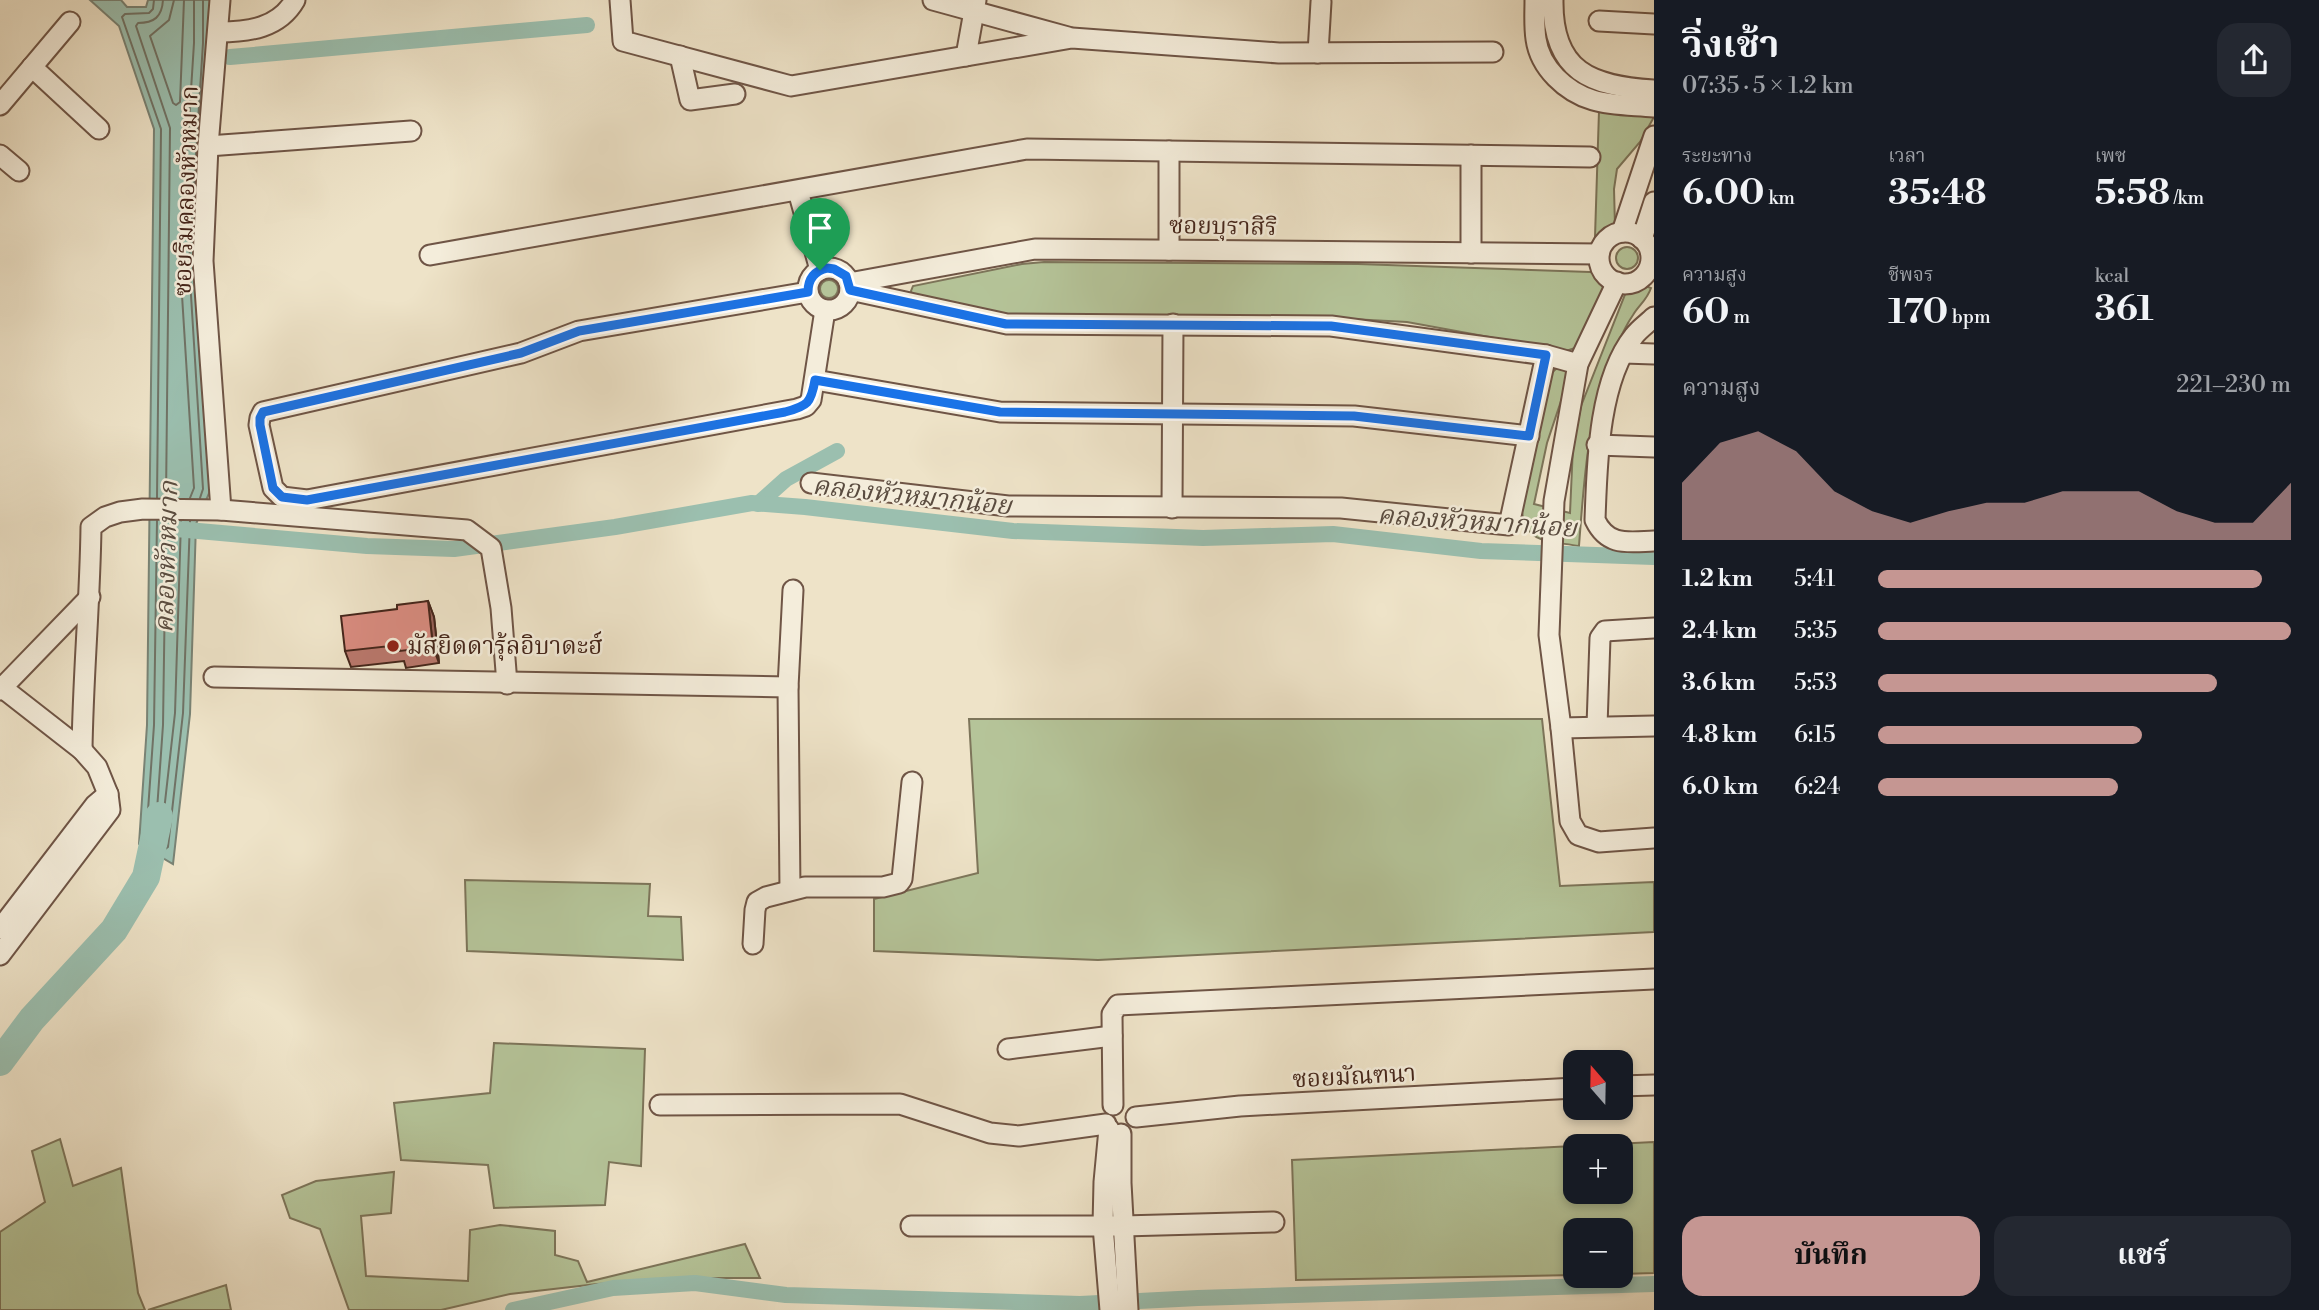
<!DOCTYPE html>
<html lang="th">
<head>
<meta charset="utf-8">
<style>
  :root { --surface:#171b24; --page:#242831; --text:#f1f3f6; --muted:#9ea1a6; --accent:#c59692 }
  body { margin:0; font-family:"Libre Bodoni","Noto Serif Thai",serif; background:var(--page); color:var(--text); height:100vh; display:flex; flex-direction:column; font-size:26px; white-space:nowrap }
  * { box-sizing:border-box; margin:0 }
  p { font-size:23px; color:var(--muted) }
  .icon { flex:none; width:38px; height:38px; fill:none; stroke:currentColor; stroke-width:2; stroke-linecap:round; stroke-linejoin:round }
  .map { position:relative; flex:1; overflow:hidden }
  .panel { display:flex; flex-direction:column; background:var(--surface); width:665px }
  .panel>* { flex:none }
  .needle { width:46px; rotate:340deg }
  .controls { position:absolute; left:1563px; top:1050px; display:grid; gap:14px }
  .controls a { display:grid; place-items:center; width:70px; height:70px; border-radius:14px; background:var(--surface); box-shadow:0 4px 10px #0003; font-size:35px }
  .pin { position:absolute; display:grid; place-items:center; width:60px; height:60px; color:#fff; margin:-72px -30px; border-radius:50% 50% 50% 0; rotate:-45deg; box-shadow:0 0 7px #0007 }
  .pin .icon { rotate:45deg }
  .round { display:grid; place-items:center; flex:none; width:74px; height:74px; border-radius:21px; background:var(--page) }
  .overview { display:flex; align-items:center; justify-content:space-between; height:119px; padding:0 28px }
  h1 { font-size:38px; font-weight:700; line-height:52px }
  .stats { display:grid; grid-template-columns:repeat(3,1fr); gap:10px; height:119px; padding:7px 28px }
  .stats div { display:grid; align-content:center }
  .stats b { font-size:35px; font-weight:700 }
  .stats small { font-size:19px; font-weight:400 }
  .stats p { font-size:19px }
  .chart { height:196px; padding:14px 28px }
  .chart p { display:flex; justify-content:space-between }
  .chart svg { width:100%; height:126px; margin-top:7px; fill:var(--accent); opacity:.7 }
  .cta { display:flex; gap:14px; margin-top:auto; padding:14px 28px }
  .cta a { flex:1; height:80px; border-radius:21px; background:var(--accent); color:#111; font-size:28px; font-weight:700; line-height:80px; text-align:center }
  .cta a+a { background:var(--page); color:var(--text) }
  ul { padding:0 28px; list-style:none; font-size:23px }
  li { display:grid; grid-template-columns:112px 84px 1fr; align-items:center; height:52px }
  li i { height:18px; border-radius:9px; background:var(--accent) }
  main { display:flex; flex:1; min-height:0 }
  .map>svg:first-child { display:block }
  .green { fill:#b5c499; stroke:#7d755a; stroke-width:2; fill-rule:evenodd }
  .water { fill:#9bbfaf; stroke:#798274; stroke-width:2 }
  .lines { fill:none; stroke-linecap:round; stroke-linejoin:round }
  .shore { stroke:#707265; stroke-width:2 }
  .canal { stroke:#9bbfaf; stroke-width:16 }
  .river { stroke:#9bbfaf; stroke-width:28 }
  .minor-casing { stroke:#6f5546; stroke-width:23 }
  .minor { stroke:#f4eddb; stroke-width:19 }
  .wall { fill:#ba786d; stroke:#45261b; stroke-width:2 }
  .shaded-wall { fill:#976159; stroke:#45261b; stroke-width:2 }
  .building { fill:#d88b7f; stroke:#45261b; stroke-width:2 }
  .route-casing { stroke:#fff; stroke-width:14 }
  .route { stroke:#1a73e8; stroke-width:9 }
  .poi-dot { fill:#8f2418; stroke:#f4eddb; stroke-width:2.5 }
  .labels { text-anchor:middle; stroke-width:5; stroke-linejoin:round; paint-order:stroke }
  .street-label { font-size:24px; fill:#45261b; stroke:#f4eddb }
  .poi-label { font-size:24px; fill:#45261b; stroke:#f4eddb; text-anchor:start }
  .water-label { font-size:26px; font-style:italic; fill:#5a4c40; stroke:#f4eddb }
</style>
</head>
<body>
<main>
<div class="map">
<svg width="1654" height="1310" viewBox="0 0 1654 1310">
  <rect width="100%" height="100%" fill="#eee3c8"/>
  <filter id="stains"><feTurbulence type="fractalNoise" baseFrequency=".00286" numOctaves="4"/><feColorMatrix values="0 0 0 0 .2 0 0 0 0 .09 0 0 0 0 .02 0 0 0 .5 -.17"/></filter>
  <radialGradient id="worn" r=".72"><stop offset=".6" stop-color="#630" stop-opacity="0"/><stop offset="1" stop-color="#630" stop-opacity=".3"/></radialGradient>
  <!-- green -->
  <g class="green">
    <polygon points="1599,111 1654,115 1654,117 1640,142 1617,169 1614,189 1615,226 1605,236 1595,237"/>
    <circle cx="1627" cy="258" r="11"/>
    <polygon points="1044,262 1358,264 1590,272 1598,274 1605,286 1575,348 1566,351 1407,322 1332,318 1014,316 913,297 911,291 913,286 1022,264"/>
    <circle cx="829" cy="289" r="9"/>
    <path d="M 1643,285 L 1651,288 C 1647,300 1639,305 1633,315 C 1626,325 1620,338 1615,349 C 1588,411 1584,479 1579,546 C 1552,541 1526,545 1522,512 L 1546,378 L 1557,368 L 1567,371 L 1566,386 L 1547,443 L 1534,504 L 1570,513 L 1573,446 L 1581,406 L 1628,287 Z"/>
    <polygon points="969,719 1542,719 1560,886 1654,882 1654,932 1098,960 874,951 874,899 978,873"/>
    <polygon points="465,880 650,884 648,916 681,917 683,960 467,951"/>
    <polygon points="494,1043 645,1049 641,1166 609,1162 605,1205 494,1208 488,1165 401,1160 394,1103 490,1093"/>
    <polygon points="60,1139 73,1186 121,1168 138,1293 145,1310 0,1310 0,1232 45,1202 32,1151"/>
    <path d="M 1654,1142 L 1654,1273 L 1621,1274 L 1620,1230 L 1575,1230 L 1575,1275 L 1296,1280 L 1292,1160 ZM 1575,1146 L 1620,1146 L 1620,1192 L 1575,1192 Z"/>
    <polygon points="394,1172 391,1213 361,1216 366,1276 468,1281 470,1230 500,1225 555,1231 555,1255 578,1261 587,1282 745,1244 760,1278 705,1278 597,1284 510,1294 441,1310 349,1310 320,1229 290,1218 282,1195 316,1181"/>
    <polygon points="226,1285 231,1310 148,1310"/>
  </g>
  <!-- water -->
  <polygon class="water" points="90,0 121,0 127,7 146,7 148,0 210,0 210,491 196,524 190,714 173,864 139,844 147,725 154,129 119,26"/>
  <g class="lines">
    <!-- shore -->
    <g class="shore">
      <polyline points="154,0 153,9 149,13 125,14 122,17 161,129 157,498"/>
      <path d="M 163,0 C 162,17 154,23 138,23 L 136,26 L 170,128 L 166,498"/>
      <polyline points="174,0 169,20 150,36 173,103 176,105 180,102 184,0"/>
      <polyline points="190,498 194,488 180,263 194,43 194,0"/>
      <polyline points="200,498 203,489 189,263 203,43 203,0"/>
      <polyline points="157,521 154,725 146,839 164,850 168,847 183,713 190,521"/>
      <polyline points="166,521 163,725 157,810 160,814 164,811 175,713 181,521"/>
    </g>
    <!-- canal -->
    <g class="canal">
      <polyline points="230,57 587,25"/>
      <polyline points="758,504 786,479 837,451"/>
      <polyline points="176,529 367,546 454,549 615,527 752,503 805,507 1013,531 1203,538 1333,534 1481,551 1654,557"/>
      <polyline points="513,1310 613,1288 695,1283 786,1295 1080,1304 1198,1298 1654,1284"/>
    </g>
    <!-- river -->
    <polyline class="river" points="0,1062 32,1019 114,930 146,877 159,816"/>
    <!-- minor casing -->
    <g class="minor-casing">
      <g id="minor">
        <polyline points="220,0 208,146 203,261 221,510"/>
        <polyline points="620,0 623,41 791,86 966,56"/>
        <polyline points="933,0 1068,37"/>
        <polyline points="976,0 966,56 1072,38 1279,53 1493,52"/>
        <path d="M 1535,0 C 1535,13 1534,26 1536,39 C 1540,68 1566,92 1593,100 C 1612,106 1635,105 1654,107"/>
        <path d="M 1553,0 C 1552,72 1591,86 1654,90"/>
        <polyline points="1599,21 1654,24"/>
        <path d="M 219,32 C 249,32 279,28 295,0"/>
        <polyline points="1318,53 1321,2"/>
        <polyline points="680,56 690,100 735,94"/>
        <polyline points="32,67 99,129"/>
        <polyline points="0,105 70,22"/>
        <polyline points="208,146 411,131"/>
        <polyline points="1169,151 1169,250"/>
        <polyline points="0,155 19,171"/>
        <polyline points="798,191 820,270"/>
        <polyline points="1622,232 1654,136"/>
        <circle cx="1625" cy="258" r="26"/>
        <polyline points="1642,239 1654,202"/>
        <polyline points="1471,253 1471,155"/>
        <polyline points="430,255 1027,149 1590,157"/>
        <circle cx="829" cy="289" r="21"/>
        <polyline points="1617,282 1578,364 1554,501 1549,635 1561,728 1570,821 1578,835 1599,842 1654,838"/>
        <polyline points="849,283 1035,249 1599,254"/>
        <polyline points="850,290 1007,324 1331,326 1546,355 1578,364"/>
        <polyline points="808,292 579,331 521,353 263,412 260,418 259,425 273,488 282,497 307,500 797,409 806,406 811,400 825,310"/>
        <path d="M 1654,317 C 1648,323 1639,329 1634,336 C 1598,381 1597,465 1595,520 C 1608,547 1628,542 1654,541"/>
        <polyline points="1624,353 1654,354"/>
        <polyline points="815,380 1000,412 1354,416 1529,436"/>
        <polyline points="1597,445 1654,447"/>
        <polyline points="811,483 1008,506 1341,508 1509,525 1546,355"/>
        <polyline points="1172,508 1173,324"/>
        <polyline points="214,677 788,687"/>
        <polyline points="0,686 82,750 97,767 108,794 110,810 0,955"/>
        <polyline points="0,690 90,597"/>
        <polyline points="1597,726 1600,638 1605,631 1654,628"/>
        <polyline points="1561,728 1654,726"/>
        <path d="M 82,750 C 83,676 90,602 91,527 L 105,517 L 120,512 L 143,509 L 221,510 L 467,530 L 491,548 L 501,608 L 507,684"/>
        <polyline points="790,890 788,687 793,590"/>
        <polyline points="0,929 95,805 108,794"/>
        <polyline points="753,944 755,910 757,902 766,897 805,887 883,887 899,883 902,879 912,782"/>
        <polyline points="1008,1049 1112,1036"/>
        <polyline points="1620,1086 1654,1085"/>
        <polyline points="660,1105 900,1104 990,1133 1019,1136 1106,1124"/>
        <polyline points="1113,1105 1112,1014 1118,1005 1654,979"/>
        <polyline points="1136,1117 1240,1106 1575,1088"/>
        <polyline points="1109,1129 1104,1182 1103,1226 1110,1310"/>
        <polyline points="1121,1134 1121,1183 1128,1310"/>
        <polyline points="911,1226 1123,1226 1274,1222"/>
      </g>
    </g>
    <!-- minor -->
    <use href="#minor" class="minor"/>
  </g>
  <!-- wall -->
  <polygon class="wall" points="428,601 434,617 439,663 406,668 404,661 351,667 345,651 397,609"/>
  <!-- shaded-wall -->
  <polygon class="shaded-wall" points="428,601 434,617 439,663 433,647"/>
  <!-- building -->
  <polygon class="building" points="428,601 433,647 400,651 399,645 345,651 341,616 397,609 397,605"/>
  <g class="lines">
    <!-- route casing -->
    <g class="route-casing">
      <path id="route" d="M 827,268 L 834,269 L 846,276 L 850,290 L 1006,324 L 1331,326 L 1546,355 L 1529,436 L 1354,416 L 1000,412 L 815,380 C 811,403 808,406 785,412 L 307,500 L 282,497 L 273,488 L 260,425 L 260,418 L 263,412 L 521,353 L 579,331 L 808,292 C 808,279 814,271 827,268 Z"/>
    </g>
    <!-- route -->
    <use href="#route" class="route"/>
  </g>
  <!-- markers -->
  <circle class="poi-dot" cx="393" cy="646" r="7"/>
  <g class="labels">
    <!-- street labels -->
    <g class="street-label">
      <text transform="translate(186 191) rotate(-88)" y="8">ซอยริมคลองหัวหมาก</text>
      <text transform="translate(1223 226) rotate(1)" y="8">ซอยบุราสิริ</text>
      <text transform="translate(1354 1076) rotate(-3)" y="8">ซอยมัณฑนา</text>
    </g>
    <!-- poi labels -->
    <g class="poi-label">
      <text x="407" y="654">มัสยิดดารุ้ลอิบาดะฮ์</text>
    </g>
    <!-- water labels -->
    <g class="water-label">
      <text transform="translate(912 495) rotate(6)" y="9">คลองหัวหมากน้อย</text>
      <text transform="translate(1477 521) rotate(4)" y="9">คลองหัวหมากน้อย</text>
      <text transform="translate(166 557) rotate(-88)" y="9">คลองหัวหมาก</text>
    </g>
  </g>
  <rect width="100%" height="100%" filter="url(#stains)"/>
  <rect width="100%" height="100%" fill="url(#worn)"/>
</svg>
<div class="controls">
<a><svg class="needle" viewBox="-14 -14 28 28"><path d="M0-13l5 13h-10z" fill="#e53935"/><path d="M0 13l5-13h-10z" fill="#9ea1a6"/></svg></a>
<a>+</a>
<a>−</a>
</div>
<div class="pin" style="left:820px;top:270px;background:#1e9e55"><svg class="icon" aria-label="arrive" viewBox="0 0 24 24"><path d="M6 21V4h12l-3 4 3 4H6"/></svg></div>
</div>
<section class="panel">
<div class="overview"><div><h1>วิ่งเช้า</h1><p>07:35 · 5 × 1.2 km</p></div><a class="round"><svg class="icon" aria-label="share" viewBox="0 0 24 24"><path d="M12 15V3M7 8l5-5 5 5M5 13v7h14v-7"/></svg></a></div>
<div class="stats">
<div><p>ระยะทาง</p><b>6.00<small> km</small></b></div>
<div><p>เวลา</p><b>35:48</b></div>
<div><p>เพซ</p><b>5:58<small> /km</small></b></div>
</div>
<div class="stats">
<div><p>ความสูง</p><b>60<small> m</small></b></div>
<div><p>ชีพจร</p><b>170<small> bpm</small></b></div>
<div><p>kcal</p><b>361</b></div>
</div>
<div class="chart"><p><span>ความสูง</span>221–230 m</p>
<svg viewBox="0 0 160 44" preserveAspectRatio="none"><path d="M0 44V24L10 10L20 6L30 13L40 27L50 34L60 38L70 34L80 31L90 31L100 27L110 27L120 27L130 34L140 38L150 38L160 24V44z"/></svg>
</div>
<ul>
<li><b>1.2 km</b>5:41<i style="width:93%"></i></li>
<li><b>2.4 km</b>5:35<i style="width:100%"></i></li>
<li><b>3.6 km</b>5:53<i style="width:82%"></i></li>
<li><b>4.8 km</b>6:15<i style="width:64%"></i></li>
<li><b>6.0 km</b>6:24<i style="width:58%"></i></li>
</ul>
<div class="cta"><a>บันทึก</a><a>แชร์</a></div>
</section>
</main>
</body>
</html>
